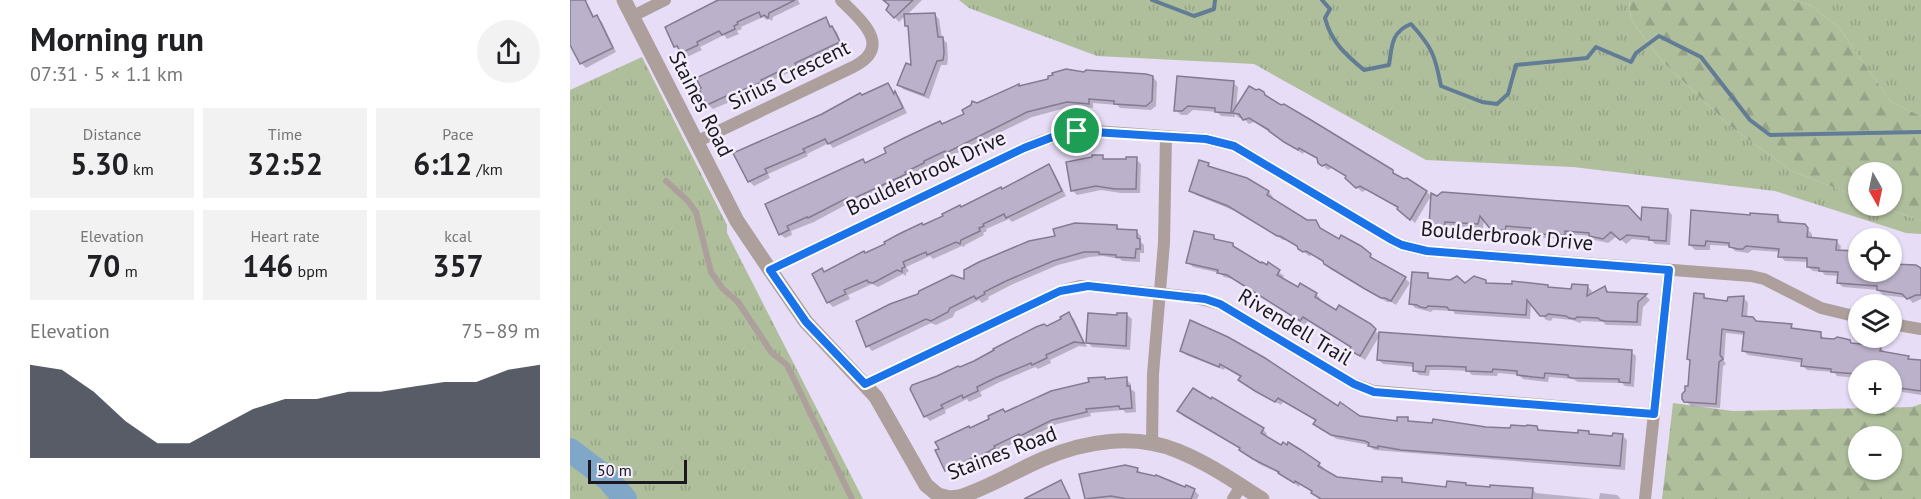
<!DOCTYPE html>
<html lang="en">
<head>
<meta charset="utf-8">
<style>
  :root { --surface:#fff; --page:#f2f2f2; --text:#202124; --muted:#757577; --accent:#111827 }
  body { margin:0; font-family:"PT Sans",sans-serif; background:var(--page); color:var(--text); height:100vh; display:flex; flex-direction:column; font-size:22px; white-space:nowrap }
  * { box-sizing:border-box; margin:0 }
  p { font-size:20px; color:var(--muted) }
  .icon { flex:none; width:33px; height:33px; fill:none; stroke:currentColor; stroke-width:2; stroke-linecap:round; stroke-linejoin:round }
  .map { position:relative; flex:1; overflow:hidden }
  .drawer { display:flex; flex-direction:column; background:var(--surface); width:570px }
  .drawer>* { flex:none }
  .needle { width:39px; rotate:171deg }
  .buttons { position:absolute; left:1278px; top:162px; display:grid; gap:12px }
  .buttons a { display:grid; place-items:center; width:54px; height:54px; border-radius:50%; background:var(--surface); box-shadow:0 2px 4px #0004; font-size:30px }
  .scale { position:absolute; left:18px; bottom:15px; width:99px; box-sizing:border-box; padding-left:6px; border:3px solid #1c1820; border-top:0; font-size:16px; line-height:21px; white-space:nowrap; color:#1c1820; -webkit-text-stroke:4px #f3edfc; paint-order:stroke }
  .pin { position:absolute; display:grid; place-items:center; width:51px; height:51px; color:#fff; margin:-26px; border:3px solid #fff; border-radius:50%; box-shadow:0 2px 6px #0007 }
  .round { display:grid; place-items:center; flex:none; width:63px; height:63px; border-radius:32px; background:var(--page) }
  .headline { display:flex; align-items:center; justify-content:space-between; height:102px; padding:0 30px }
  h1 { font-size:33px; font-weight:700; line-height:45px }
  .metrics { display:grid; grid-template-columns:repeat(3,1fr); gap:9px; height:102px; padding:6px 30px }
  .metrics div { display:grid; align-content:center; border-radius:0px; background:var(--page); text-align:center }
  .metrics b { font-size:30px; font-weight:700 }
  .metrics small { font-size:16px; font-weight:400 }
  .metrics p { font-size:16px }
  .chart { height:168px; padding:12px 30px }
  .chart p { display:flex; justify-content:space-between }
  .chart svg { width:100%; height:108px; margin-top:6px; fill:var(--accent); opacity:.7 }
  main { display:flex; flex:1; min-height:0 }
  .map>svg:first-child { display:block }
  .grass { fill:url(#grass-tufts) }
  .forest { fill:url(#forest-firs); fill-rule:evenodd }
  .shadow { fill:#0003 }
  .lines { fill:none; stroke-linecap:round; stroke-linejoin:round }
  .stream { stroke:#627c96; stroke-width:4 }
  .river { stroke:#80a7c8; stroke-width:24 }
  .building { fill:#bcb1ca; stroke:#847a91; stroke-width:1.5 }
  .service { stroke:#ac9f9c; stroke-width:6 }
  .minor { stroke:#ac9f9c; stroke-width:12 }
  .tertiary { stroke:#ac9f9c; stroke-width:15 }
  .route-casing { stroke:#fff; stroke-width:12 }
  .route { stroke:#1a73e8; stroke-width:8 }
  .labels { text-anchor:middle; stroke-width:5; stroke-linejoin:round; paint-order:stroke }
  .street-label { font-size:21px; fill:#1c1820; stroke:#f3edfc }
</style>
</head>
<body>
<main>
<section class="drawer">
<div class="headline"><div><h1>Morning run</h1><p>07:31 · 5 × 1.1 km</p></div><a class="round"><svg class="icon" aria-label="share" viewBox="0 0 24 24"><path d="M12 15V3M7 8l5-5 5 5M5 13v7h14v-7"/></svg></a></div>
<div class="metrics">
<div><p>Distance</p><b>5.30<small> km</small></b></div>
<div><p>Time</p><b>32:52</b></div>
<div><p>Pace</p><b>6:12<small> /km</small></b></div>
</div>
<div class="metrics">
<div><p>Elevation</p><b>70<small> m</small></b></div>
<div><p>Heart rate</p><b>146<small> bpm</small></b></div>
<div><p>kcal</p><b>357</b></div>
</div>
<div class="chart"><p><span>Elevation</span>75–89 m</p>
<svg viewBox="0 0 160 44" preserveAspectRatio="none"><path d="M0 44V6L10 8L20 17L30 29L40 38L50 38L60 31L70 24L80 20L90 20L100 17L110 17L120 15L130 13L140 13L150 8L160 6V44z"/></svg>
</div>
</section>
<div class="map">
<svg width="1351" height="499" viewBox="0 0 1351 499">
  <defs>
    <pattern id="grass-tufts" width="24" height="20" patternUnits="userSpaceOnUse" patternTransform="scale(1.5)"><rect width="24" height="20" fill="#afbf9c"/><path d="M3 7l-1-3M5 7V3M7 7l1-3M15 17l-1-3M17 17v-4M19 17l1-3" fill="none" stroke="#96a386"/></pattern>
    <pattern id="forest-firs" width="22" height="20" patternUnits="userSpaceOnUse" patternTransform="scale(1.5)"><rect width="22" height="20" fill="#afbf9c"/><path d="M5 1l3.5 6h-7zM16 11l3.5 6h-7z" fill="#96a386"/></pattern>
  </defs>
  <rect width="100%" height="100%" fill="#e8ddf7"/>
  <!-- grass -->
  <g class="grass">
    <polygon points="389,0 1059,0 1061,20 1092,61 1160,126 1220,170 1288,197 1288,206 1311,206 1351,221 1351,234 1336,233 1205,191 1003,167 856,160 684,64 527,56 399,8"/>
    <polygon points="1223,0 1351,0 1351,116 1321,102 1270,29 1241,5"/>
    <polygon points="72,57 157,225 157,233 293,499 0,499 0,90"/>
  </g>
  <!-- forest -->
  <g class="forest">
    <polygon points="1059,0 1223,0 1241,5 1270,29 1321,102 1351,116 1351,221 1311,206 1322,206 1322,172 1288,172 1288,197 1220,170 1160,126 1092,61 1061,20"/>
    <path d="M 1103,403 L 1163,411 L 1342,407 L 1351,404 L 1351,499 L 1092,499 ZM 1288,436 L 1322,436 L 1322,470 L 1288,470 Z"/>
  </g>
  <!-- shadow -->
  <g class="shadow">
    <polygon points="0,0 18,0 16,1 25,18 27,17 32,22 46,52 16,68 11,63 0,40"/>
    <polygon points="156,0 228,0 230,4 203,17 202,21 199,19 197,20 193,17 171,27 172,29 167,31 169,34 157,39 154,35 130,47 132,50 117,57 105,46"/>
    <polygon points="315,0 352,0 336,16 364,14 369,19 372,38 377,43 378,59 377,65 371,65 359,99 333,89 329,84 343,67 340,30 336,26 335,16 329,22 318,10 320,5"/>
    <polygon points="255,19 267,32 273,47 229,68 230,72 221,76 218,73 195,84 196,87 143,109 138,104"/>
    <polygon points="583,77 587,82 586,106 581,110 550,108 547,105 523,103 523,108 503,106 462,117 381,156 380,155 357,166 358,167 338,177 340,179 335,182 284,205 281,202 244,222 221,231 222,235 215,238 210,234 197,205 296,164 396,114 407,104 450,87"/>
    <polygon points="663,83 668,87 666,111 699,99 822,171 827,176 857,192 861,196 845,223 829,209 796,190 792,192 777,177 762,168 758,170 749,162 749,160 734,152 733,154 684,122 679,124 673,118 669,118 665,114 665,117 651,116 647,112 623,110 617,115 611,115 606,110"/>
    <polygon points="318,85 329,97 337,113 263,148 259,143 237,154 238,156 198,174 200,178 184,186 179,181 165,153"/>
    <polygon points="532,157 535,160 566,159 571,164 570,193 551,193 531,190 507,195 502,190 523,159"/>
    <polygon points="630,162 638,165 643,169 677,179 699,192 703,197 702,200 737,221 746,221 753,231 800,255 805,260 835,278 840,283 826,305 821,302 817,302 760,269 755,263 742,255 739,256 729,248 716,240 713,240 665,211 626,195 621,190"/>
    <polygon points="479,166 483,170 496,196 442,222 439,219 416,229 417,231 413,233 414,235 395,245 394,247 392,246 363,259 360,256 336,267 339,271 336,273 336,276 333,274 308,287 302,284 278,295 280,299 263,307 258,302 244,274 255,274 432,190"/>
    <polygon points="867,198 1072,223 1098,210 1102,215 1100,245 1085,244 1082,241 1062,239 1056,244 1047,236 1038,243 1025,240 1021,236 999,234 999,239 974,238 966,232 940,230 940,234 927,235 914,220 913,228 880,226 879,231 865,230 861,225"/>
    <polygon points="1181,216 1207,216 1212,221 1212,224 1234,226 1242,234 1242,239 1266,241 1271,246 1270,251 1288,253 1288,272 1322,272 1322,259 1325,259 1330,266 1351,269 1351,299 1343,303 1338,298 1313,295 1308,290 1273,287 1268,283 1269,276 1255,275 1252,272 1243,271 1238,267 1238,262 1215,261 1210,256 1210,252 1182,250 1178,253 1165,251 1161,246 1140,245 1140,250 1125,250 1120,245"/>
    <polygon points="547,226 551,231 567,232 571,236 571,242 574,245 574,253 570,253 570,262 552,261 550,259 533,256 519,257 488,265 441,285 418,297 419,299 412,303 409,300 385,312 383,317 366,325 361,323 302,351 298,346 288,322 395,281"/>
    <polygon points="644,237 648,241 663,244 667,251 698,267 699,265 714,276 712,279 728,289 746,294 751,299 749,302 767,312 770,307 805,331 810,335 795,360 786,354 781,350 782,348 738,321 735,325 663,279 654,277 650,273 623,267 618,262"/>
    <polygon points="857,275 863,280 895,285 915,281 918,284 1002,290 1017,286 1022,291 1021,295 1035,288 1040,293 1076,296 1080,300 1073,307 1071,326 1042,325 1036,325 1033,322 1012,321 1010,323 1002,320 983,318 981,321 976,320 961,303 960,319 885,314 883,311 863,310 861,312 845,308 841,303"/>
    <polygon points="1134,296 1138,300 1158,302 1174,298 1178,303 1177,318 1186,322 1221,326 1225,330 1250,334 1255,339 1279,341 1283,345 1310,347 1315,352 1350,361 1351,395 1326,391 1322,386 1322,370 1288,370 1288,378 1267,376 1264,372 1237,370 1232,365 1233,363 1178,355 1173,350 1175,335 1156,333 1154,361 1156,364 1153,366 1150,408 1121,406 1113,398 1119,388 1121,362 1119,359"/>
    <polygon points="499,314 504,319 517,347 509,346 480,360 481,363 468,369 465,367 430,382 410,392 412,396 399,402 397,399 375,410 376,413 360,421 355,416 390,368 493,320"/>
    <polygon points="557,315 562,319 560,350 522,347 517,342 549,316"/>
    <polygon points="621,322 769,408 790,417 828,423 838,419 842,423 942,430 967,427 972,432 1009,434 1018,432 1022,436 1044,438 1052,435 1057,440 1055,470 804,450 799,445 767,439 750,429 745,424 747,421 713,402 711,405 675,385 670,380 672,378 655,368 654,370 616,355 612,350"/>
    <polygon points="1061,352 1066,356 1064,387 1055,386 1052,383 1008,382 1003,379 979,377 978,382 969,381 953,379 949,375 928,373 927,376 902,375 898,371 877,370 860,370 859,376 849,375 844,370 845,367 813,364 809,360"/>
    <polygon points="556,379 561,384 561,389 565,392 566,412 556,413 553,410 520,413 521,416 487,424 456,440 454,438 428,451 428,453 415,459 416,460 409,464 407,462 381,475 376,470 400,429 435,413"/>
    <polygon points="609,411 693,429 697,434 695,437 712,447 749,464 754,468 753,470 766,478 814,483 832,480 836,484 878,488 895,484 898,487 962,489 966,493 1025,499 750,499 743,492 730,484 729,487 711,474 689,464 671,449 613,416"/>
    <polygon points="567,469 572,474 615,489 624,490 629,495 627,499 516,499 511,475"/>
    <polygon points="1030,493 1047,495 1051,499 1029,499"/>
  </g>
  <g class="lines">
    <!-- stream -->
    <g class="stream">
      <polyline points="582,0 624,16 644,9 645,0"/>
      <path d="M 752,0 L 760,9 L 755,18 C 761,42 776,55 794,70 L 819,65 C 822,46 821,32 841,24 C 862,47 865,55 871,86 L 912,102 L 927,104 L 938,94 L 946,65 L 1017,58 L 1026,47 L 1061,62 L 1066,53 L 1089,36 L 1131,57 L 1180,120 L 1200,135 L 1351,132"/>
    </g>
    <!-- river -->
    <polyline class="river" points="0,450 38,479 55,499"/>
  </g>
  <!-- building -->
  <g class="building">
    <polygon points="0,0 15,0 23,17 27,15 43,48 10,64 0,45"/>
    <polygon points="148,0 225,0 199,13 198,18 194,15 191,17 189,12 167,22 168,24 164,26 165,29 152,35 149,31 127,42 128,45 111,53 107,46 104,47 95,27"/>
    <polygon points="313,0 343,0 324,18 316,10 319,5"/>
    <polygon points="365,13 368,37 373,37 374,53 373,60 367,61 354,95 327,85 336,63 341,65 338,26 335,26 334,14"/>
    <polygon points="256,17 260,27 262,26 270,42 225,63 227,67 216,72 214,69 191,80 192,82 168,92 167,91 137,105 129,89 131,88 126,78"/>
    <polygon points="496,69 514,72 516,70 576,74 583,76 582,101 576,106 544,104 544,101 519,99 519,104 497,102 457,112 376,153 375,151 354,161 354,163 335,172 336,174 330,177 278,201 277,198 238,218 237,217 217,226 219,230 209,235 195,204 293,159 295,163 316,153 314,148 334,138 370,121 372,124 394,114 392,110 401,105 402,101 407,103 449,84 449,86 478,79 478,76 483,75 482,73"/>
    <polygon points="607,76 664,81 661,113 645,112 645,108 618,106 612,111 604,111"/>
    <polygon points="318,83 324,94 325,91 333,108 258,144 255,139 233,149 235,152 195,169 197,173 178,182 163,153 252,114 290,93 292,95"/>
    <polygon points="679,86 686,90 689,89 694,92 695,95 711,105 714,104 741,120 823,170 823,173 834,179 837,178 857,191 840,220 827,209 828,207 790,186 786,188 775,178 776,176 756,164 752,166 748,163 747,158 729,148 728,150 714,142 699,131 699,130 679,118 673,120 669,114 662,113"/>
    <polygon points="522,155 533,155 533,159 556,159 556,157 567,157 566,189 545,189 526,186 501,191 496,162 522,157"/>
    <polygon points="629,160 639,163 638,166 677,178 699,191 697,195 737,220 746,220 750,228 769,239 771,235 791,246 801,254 800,257 836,277 821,301 815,298 811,298 795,289 754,264 753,261 736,251 733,252 728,249 727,246 710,236 707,236 658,206 619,191"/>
    <polygon points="479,164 492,191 436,218 434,214 413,224 414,226 409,228 410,231 391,240 390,244 386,242 357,255 356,252 333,262 335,267 332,268 332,272 327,270 303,283 298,282 297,280 274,290 276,294 257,303 242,274 252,268 254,272 294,251 295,253 315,244 314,242 329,234 352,223 353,225 373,216 372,214 390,205 391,207 431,187 432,189"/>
    <polygon points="872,192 1058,206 1071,220 1072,207 1098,209 1096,241 1079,240 1079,237 1057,235 1050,240 1041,232 1033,239 1019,236 1019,233 995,231 995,235 968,234 965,230 960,228 936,226 935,230 921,230 910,216 908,224 875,222 875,227 859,226 861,193 867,196"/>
    <polygon points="1121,210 1180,215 1180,213 1208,215 1208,222 1235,224 1238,228 1237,237 1267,240 1266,250 1288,251 1288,272 1322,272 1322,264 1346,265 1351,268 1351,295 1346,295 1337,299 1332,294 1307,290 1307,286 1267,283 1268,272 1249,271 1249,268 1237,267 1237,258 1208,257 1209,249 1176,246 1173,249 1168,249 1159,247 1159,243 1136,241 1135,246 1119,245"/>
    <polygon points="505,223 547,225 547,229 567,230 567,238 570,239 570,249 566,249 565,258 546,257 546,255 529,254 529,252 514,252 483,261 436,281 414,292 415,294 406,299 404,296 380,308 378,312 361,321 356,319 296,347 286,321 320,304 348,294 349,291 382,275 394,279 394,270 409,262 459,241 485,236 483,229"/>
    <polygon points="624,231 644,235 644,239 663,243 663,246 691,263 692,262 697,265 698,262 710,270 707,275 728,287 730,283 747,293 745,297 766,310 769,305 801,324 806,329 790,356 779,350 781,347 733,317 730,321 657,275 647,273 648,270 616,263"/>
    <polygon points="842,272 858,273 858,278 880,280 887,276 895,283 904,276 916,280 916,283 942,284 942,281 978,285 978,287 1001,289 1002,284 1018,285 1017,296 1035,286 1037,292 1077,294 1068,302 1067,322 1036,321 1030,320 1028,318 1007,317 1005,319 999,318 996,316 978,314 976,316 970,316 957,300 956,315 879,310 877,307 858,306 856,308 850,307 847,305 839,304"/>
    <polygon points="1124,293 1134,294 1134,298 1157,301 1158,297 1174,296 1172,316 1183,317 1186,321 1222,324 1221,328 1251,332 1251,338 1264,339 1267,337 1272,338 1280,340 1281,343 1311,346 1310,351 1339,356 1338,359 1351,360 1351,391 1322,387 1322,370 1288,370 1288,374 1261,372 1261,369 1231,366 1232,359 1172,351 1174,332 1152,329 1150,355 1153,359 1149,362 1146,404 1114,402 1112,399 1112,394 1115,391 1115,386 1118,386 1120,360 1117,359"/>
    <polygon points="499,312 514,343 504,342 476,355 477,358 462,365 461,363 425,378 407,387 408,391 393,398 392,395 371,405 373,408 354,417 340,389 342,385 367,376 388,366 390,367 404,361 424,350 423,349 466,327 474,324 477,326 491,319 490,317"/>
    <polygon points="518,313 547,315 547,313 557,313 556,346 516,343"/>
    <polygon points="620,320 658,337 695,358 768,406 770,402 790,416 827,421 827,417 838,417 838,421 862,423 863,419 916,427 940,428 941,425 956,426 957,425 967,426 968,430 1008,433 1008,430 1019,431 1019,434 1042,436 1043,433 1053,434 1050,466 831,450 808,446 808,448 798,446 799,443 795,441 761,435 743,424 746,420 708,398 705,402 685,391 668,380 671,376 650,364 649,367 610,351"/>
    <polygon points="809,332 1062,350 1060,383 1049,382 1049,379 1002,378 998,377 998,375 975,373 974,378 963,377 947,375 947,371 923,369 922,372 896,371 896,367 872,366 856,366 855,372 843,371 843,363 807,360"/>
    <polygon points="535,377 535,379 557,377 557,386 560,386 562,408 550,409 549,406 516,409 517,412 482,420 450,436 449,434 424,446 425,448 403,460 402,458 375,471 365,450 369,449 365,442 399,426 400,428 419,419 418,416 433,409 435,412 481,391 519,382 518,378"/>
    <polygon points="623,388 641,399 642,397 694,428 691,433 711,445 713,442 717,445 718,442 731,450 750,463 748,466 767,477 812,482 812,477 832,478 832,482 876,487 877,481 896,483 896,485 920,487 920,485 963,488 962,499 751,499 741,493 742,491 725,481 724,483 708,473 709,472 683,459 669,450 670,448 607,411"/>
    <polygon points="555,465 568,468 567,472 585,476 586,475 615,487 616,485 625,489 621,499 557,499 541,496 515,499 509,474"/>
    <polygon points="491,480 500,499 454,499"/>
  </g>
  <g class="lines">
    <!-- service -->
    <polyline class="service" points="96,181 117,200 126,212 141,272 152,288 168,302 202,353 217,365 282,499"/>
    <!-- minor -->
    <g class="minor">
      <polyline points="63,16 95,0"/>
      <path d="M 126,142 L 283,67 C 324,46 291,21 271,0"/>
      <path d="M 200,270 L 454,148 C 477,138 498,131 524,131 L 636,139 L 664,146 L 822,240 L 832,245 L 857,251 L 1181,276 L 1194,279 L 1251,308 L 1288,317"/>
      <polyline points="1322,324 1351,329"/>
      <polyline points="295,384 490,291 510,286 518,286 622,297 650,304 784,384 803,391 1084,414"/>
      <polyline points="582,444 583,374 594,243 596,136"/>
      <polyline points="663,499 671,486"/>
      <polyline points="1075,499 1099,270"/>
    </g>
    <!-- tertiary -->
    <path class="tertiary" d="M 54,0 L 167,221 L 200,270 L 236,322 L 306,397 L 356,485 L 368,495 L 380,498 L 389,497 C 418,488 445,471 473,459 C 515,441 564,433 608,451 C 638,463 665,482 692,499"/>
  </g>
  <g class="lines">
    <!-- route casing -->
    <g class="route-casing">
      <polygon id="route" points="507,131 636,139 664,146 822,240 832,245 857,251 1099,270 1084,414 804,392 784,384 650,304 635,299 518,286 490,291 295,384 236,322 200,270 454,148 493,133"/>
    </g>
    <!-- route -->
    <use href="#route" class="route"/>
  </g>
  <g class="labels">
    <!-- street labels -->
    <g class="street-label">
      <text transform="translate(219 75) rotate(-26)" y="7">Sirius Crescent</text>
      <text transform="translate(131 104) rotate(63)" y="7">Staines Road</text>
      <text transform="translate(356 173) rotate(-25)" y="7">Boulderbrook Drive</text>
      <text transform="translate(937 236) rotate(5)" y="7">Boulderbrook Drive</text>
      <text transform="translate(725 327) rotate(31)" y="7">Rivendell Trail</text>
      <text transform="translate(432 453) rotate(-21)" y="7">Staines Road</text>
    </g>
  </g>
</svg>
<div class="buttons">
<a><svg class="needle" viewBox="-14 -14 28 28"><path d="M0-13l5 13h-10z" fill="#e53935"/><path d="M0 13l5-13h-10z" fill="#757577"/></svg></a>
<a><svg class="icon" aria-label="locate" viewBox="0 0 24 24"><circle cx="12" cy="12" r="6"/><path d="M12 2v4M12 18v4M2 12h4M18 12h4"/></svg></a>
<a><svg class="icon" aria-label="layers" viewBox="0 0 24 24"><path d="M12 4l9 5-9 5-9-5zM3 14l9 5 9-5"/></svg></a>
<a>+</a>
<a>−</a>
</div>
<div class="scale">50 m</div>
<div class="pin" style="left:507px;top:131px;background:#1e9e55"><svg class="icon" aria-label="arrive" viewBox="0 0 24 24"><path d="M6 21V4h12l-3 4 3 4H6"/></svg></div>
</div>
</main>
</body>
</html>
